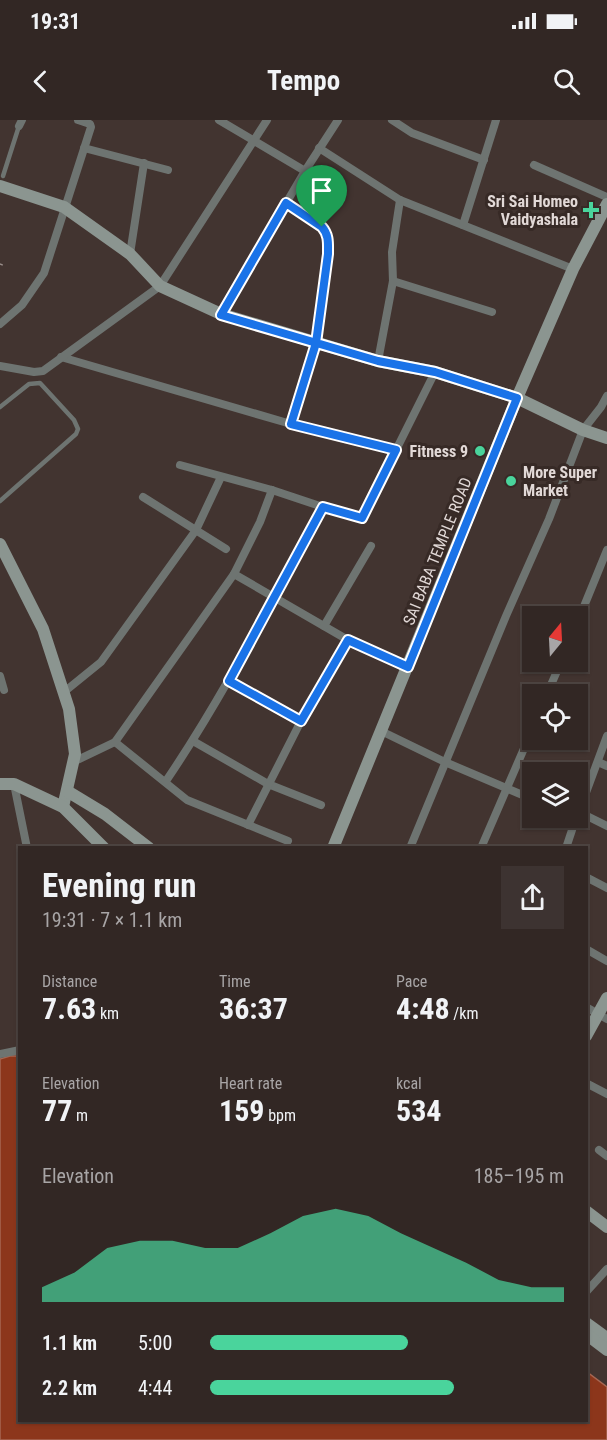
<!DOCTYPE html>
<html lang="en">
<head>
<meta charset="utf-8">
<style>
  :root { --surface:#322724; --page:#3d3331; --text:#f1f3f6; --muted:#a8a5a6; --line:#4d4441; --accent:#4ad49c }
  body { margin:0; font-family:"Roboto Condensed",sans-serif; background:var(--page); color:var(--text); height:100vh; display:flex; flex-direction:column; font-size:22px; white-space:nowrap }
  * { box-sizing:border-box; margin:0 }
  p { font-size:20px; color:var(--muted) }
  .icon { flex:none; width:33px; height:33px; fill:none; stroke:currentColor; stroke-width:2; stroke-linecap:round; stroke-linejoin:round }
  .map { position:relative; flex:1; overflow:hidden }
  .side { position:absolute; left:18px; top:726px; width:570px; height:576px; display:flex; flex-direction:column; background:var(--surface); border-radius:0px; box-shadow:0 2px 4px #0004,0 0 0 2px var(--line) }
  .side>* { flex:none }
  .needle { width:39px; rotate:18deg }
  .buttons { position:absolute; left:522px; top:486px; display:grid; gap:12px }
  .buttons a { display:grid; place-items:center; width:66px; height:66px; border-radius:0px; background:var(--surface); box-shadow:0 2px 4px #0004,0 0 0 2px var(--line); font-size:30px }
  .pin { position:absolute; display:grid; place-items:center; width:51px; height:51px; color:#fff; margin:-62px -26px; border-radius:50% 50% 50% 0; rotate:-45deg; box-shadow:0 0 6px #0007 }
  .pin .icon { rotate:45deg }
  .round { display:grid; place-items:center; flex:none; width:63px; height:63px; border-radius:0px; background:var(--page) }
  .headline { display:flex; align-items:center; justify-content:space-between; height:102px; padding:0 24px }
  h1 { font-size:33px; font-weight:700; line-height:45px }
  .stats { display:grid; grid-template-columns:repeat(3,1fr); gap:9px; height:102px; padding:6px 24px }
  .stats div { display:grid; align-content:center }
  .stats b { font-size:30px; font-weight:700 }
  .stats small { font-size:16px; font-weight:400 }
  .stats p { font-size:16px }
  .chart { height:168px; padding:12px 24px }
  .chart p { display:flex; justify-content:space-between }
  .chart svg { width:100%; height:108px; margin-top:6px; fill:var(--accent); opacity:.7 }
  ul { padding:0 24px; list-style:none; font-size:20px }
  li { display:grid; grid-template-columns:96px 72px 1fr; align-items:center; height:45px }
  li i { height:15px; border-radius:8px; background:var(--accent) }
  .status { display:flex; justify-content:space-between; align-items:center; height:42px; padding:0 30px; background:var(--surface); direction:ltr }
  .status svg { height:16px; fill:currentColor }
  header { display:flex; justify-content:space-between; align-items:center; height:78px; padding:0 24px; background:var(--surface); font-size:27px; font-weight:700 }
  .map>svg:first-child { display:block }
  .water { fill:#8c361b; stroke:#a66753; stroke-width:1.5 }
  .lines { fill:none; stroke-linecap:round; stroke-linejoin:round }
  .path { stroke:#998e8b; stroke-width:1.5; stroke-dasharray:3 4.5; stroke-linecap:butt }
  .lane { stroke:#6e7471; stroke-width:4.5 }
  .street { stroke:#6e7471; stroke-width:8 }
  .secondary { stroke:#8b9590; stroke-width:12 }
  .route-casing { stroke:#fff; stroke-width:12 }
  .route { stroke:#1a73e8; stroke-width:8 }
  .poi-dot { fill:#4ad49c; stroke:#372a26; stroke-width:2 }
  .labels { text-anchor:middle; stroke-width:6; stroke-linejoin:round; paint-order:stroke }
  .poi-label { font-size:16px; font-weight:bold; fill:#e2d9d7; stroke:#372a26; text-anchor:end }
  .street-label { font-size:16px; fill:#e2d9d7; stroke:#372a26 }
</style>
</head>
<body>
<div class="status"><b>19:31</b><svg viewBox="0 0 49 12"><path d="M0 12V9h3v3zM5 12V6h3v6zM10 12V3h3v9zM15 12V0h3v12zM26 1h20v11H26zM47 4h2v5h-2z"/></svg></div>
<header><svg class="icon" aria-label="back" viewBox="0 0 24 24"><path d="M15 5l-7 7 7 7"/></svg>Tempo<svg class="icon" aria-label="search" viewBox="0 0 24 24"><circle cx="10" cy="10" r="6"/><path d="M15 15l6 6"/></svg></header>
<div class="map">
<svg width="607" height="1320" viewBox="0 0 607 1320">
  <rect width="100%" height="100%" fill="#423430"/>
  <!-- water -->
  <polygon class="water" points="10,936 20,936 20,1300 586,1300 587,1252 607,1267 607,1320 0,1320 0,939"/>
  <g class="lines">
    <!-- path -->
    <polyline class="path" points="0,144 5,146"/>
    <!-- lane -->
    <g class="lane">
      <polyline points="3,56 19,6"/>
      <polyline points="0,287 29,264 40,263 74,300 78,309 76,314 0,381"/>
    </g>
    <!-- street -->
    <g class="street">
      <polyline points="219,0 305,51"/>
      <polyline points="392,0 412,13 484,40"/>
      <polyline points="19,6 22,0"/>
      <polyline points="84,28 168,50"/>
      <polyline points="319,28 400,80 573,149"/>
      <polyline points="534,45 607,77"/>
      <polyline points="286,83 322,107 326,112 328,119 316,223 291,304"/>
      <polyline points="463,105 496,0"/>
      <polyline points="130,134 144,43"/>
      <polyline points="393,161 492,192"/>
      <polyline points="221,194 305,51 338,0"/>
      <polyline points="0,204 22,185 44,153 91,7 90,4 78,0"/>
      <polyline points="61,237 291,304 396,330"/>
      <polyline points="378,241 393,161 392,132 400,80"/>
      <polyline points="0,246 34,252 43,251 160,166 267,0"/>
      <polyline points="180,345 272,370 323,387 362,398 435,252"/>
      <polyline points="143,377 226,429"/>
      <polyline points="234,454 348,520 408,547"/>
      <polyline points="578,501 607,430"/>
      <polyline points="324,506 371,426"/>
      <polyline points="0,556 4,570"/>
      <polyline points="229,561 301,601"/>
      <polyline points="64,572 101,542 196,410 221,357"/>
      <polyline points="547,574 561,542"/>
      <polyline points="381,611 445,642 532,679"/>
      <polyline points="193,621 268,664 321,685"/>
      <polyline points="115,622 187,680 288,721"/>
      <polyline points="73,642 115,622 234,454 260,402 272,370"/>
      <polyline points="598,642 607,646"/>
      <path d="M 166,661 C 225,574 272,480 323,387"/>
      <polyline points="14,664 27,728"/>
      <polyline points="579,692 607,706"/>
      <polyline points="578,694 607,616"/>
      <polyline points="248,705 301,601 348,520"/>
      <polyline points="410,728 506,496 549,399 583,310 601,287 607,276"/>
      <polyline points="481,728 532,610"/>
      <polyline points="566,728 576,698"/>
      <polyline points="586,757 607,768"/>
      <polyline points="586,829 607,841"/>
      <polyline points="586,887 607,899"/>
      <polyline points="0,934 20,930"/>
      <polyline points="586,963 607,974"/>
      <polyline points="599,1030 607,1036"/>
      <polyline points="586,1172 607,1149"/>
    </g>
    <!-- secondary -->
    <g class="secondary">
      <polyline points="0,66 64,87 130,134 160,166 221,194 378,241 435,252 517,278 583,310 607,318"/>
      <polyline points="0,424 43,509 69,589 75,634 63,687"/>
      <polyline points="0,664 14,664 63,687 104,728"/>
      <polyline points="67,671 105,694 149,728"/>
      <polyline points="333,728 517,278 573,149 607,84"/>
      <polyline points="586,916 607,878"/>
      <polyline points="586,1091 607,1107"/>
      <polyline points="586,1203 607,1218"/>
      <polyline points="586,1214 607,1230"/>
    </g>
  </g>
  <g class="lines">
    <!-- route casing -->
    <g class="route-casing">
      <path id="route" d="M 322,107 C 329,115 328,123 328,134 L 316,223 L 291,304 L 396,330 L 362,398 L 323,387 L 229,561 L 301,601 L 348,520 L 408,547 L 517,278 L 435,252 L 378,241 L 221,195 L 286,83 L 322,107"/>
    </g>
    <!-- route -->
    <use href="#route" class="route"/>
  </g>
  <!-- markers -->
  <g class="poi-dot">
    <path d="M588 81h6v6h6v6h-6v6h-6v-6h-6v-6h6z"/>
    <circle cx="480" cy="331" r="6"/>
    <circle cx="511" cy="361" r="6"/>
  </g>
  <g class="labels">
    <!-- poi labels -->
    <g class="poi-label">
      <text x="578" y="87">Sri Sai Homeo<tspan x="578" dy="18">Vaidyashala</tspan></text>
      <text x="468" y="337">Fitness 9</text>
      <text x="523" y="358" text-anchor="start">More Super<tspan x="523" dy="18">Market</tspan></text>
    </g>
    <!-- street labels -->
    <g class="street-label">
      <text transform="translate(437 431) rotate(-68)" y="6">SAI BABA TEMPLE ROAD</text>
    </g>
  </g>
</svg>
<div class="buttons">
<a><svg class="needle" viewBox="-14 -14 28 28"><path d="M0-13l5 13h-10z" fill="#e53935"/><path d="M0 13l5-13h-10z" fill="#a8a5a6"/></svg></a>
<a><svg class="icon" aria-label="locate" viewBox="0 0 24 24"><circle cx="12" cy="12" r="6"/><path d="M12 2v4M12 18v4M2 12h4M18 12h4"/></svg></a>
<a><svg class="icon" aria-label="layers" viewBox="0 0 24 24"><path d="M12 4l9 5-9 5-9-5zM3 14l9 5 9-5"/></svg></a>
</div>
<div class="pin" style="left:322px;top:107px;background:#1e9e55"><svg class="icon" aria-label="arrive" viewBox="0 0 24 24"><path d="M6 21V4h12l-3 4 3 4H6"/></svg></div>
<section class="side">
<div class="headline"><div><h1>Evening run</h1><p>19:31 · 7 × 1.1 km</p></div><a class="round"><svg class="icon" aria-label="share" viewBox="0 0 24 24"><path d="M12 15V3M7 8l5-5 5 5M5 13v7h14v-7"/></svg></a></div>
<div class="stats">
<div><p>Distance</p><b>7.63<small> km</small></b></div>
<div><p>Time</p><b>36:37</b></div>
<div><p>Pace</p><b>4:48<small> /km</small></b></div>
</div>
<div class="stats">
<div><p>Elevation</p><b>77<small> m</small></b></div>
<div><p>Heart rate</p><b>159<small> bpm</small></b></div>
<div><p>kcal</p><b>534</b></div>
</div>
<div class="chart"><p><span>Elevation</span>185–195 m</p>
<svg viewBox="0 0 160 44" preserveAspectRatio="none"><path d="M0 44V38L10 32L20 22L30 19L40 19L50 22L60 22L70 16L80 9L90 6L100 9L110 16L120 22L130 28L140 35L150 38L160 38V44z"/></svg>
</div>
<ul>
<li><b>1.1 km</b>5:00<i style="width:56%"></i></li>
<li><b>2.2 km</b>4:44<i style="width:69%"></i></li>
</ul>
</section>
</div>
</body>
</html>
